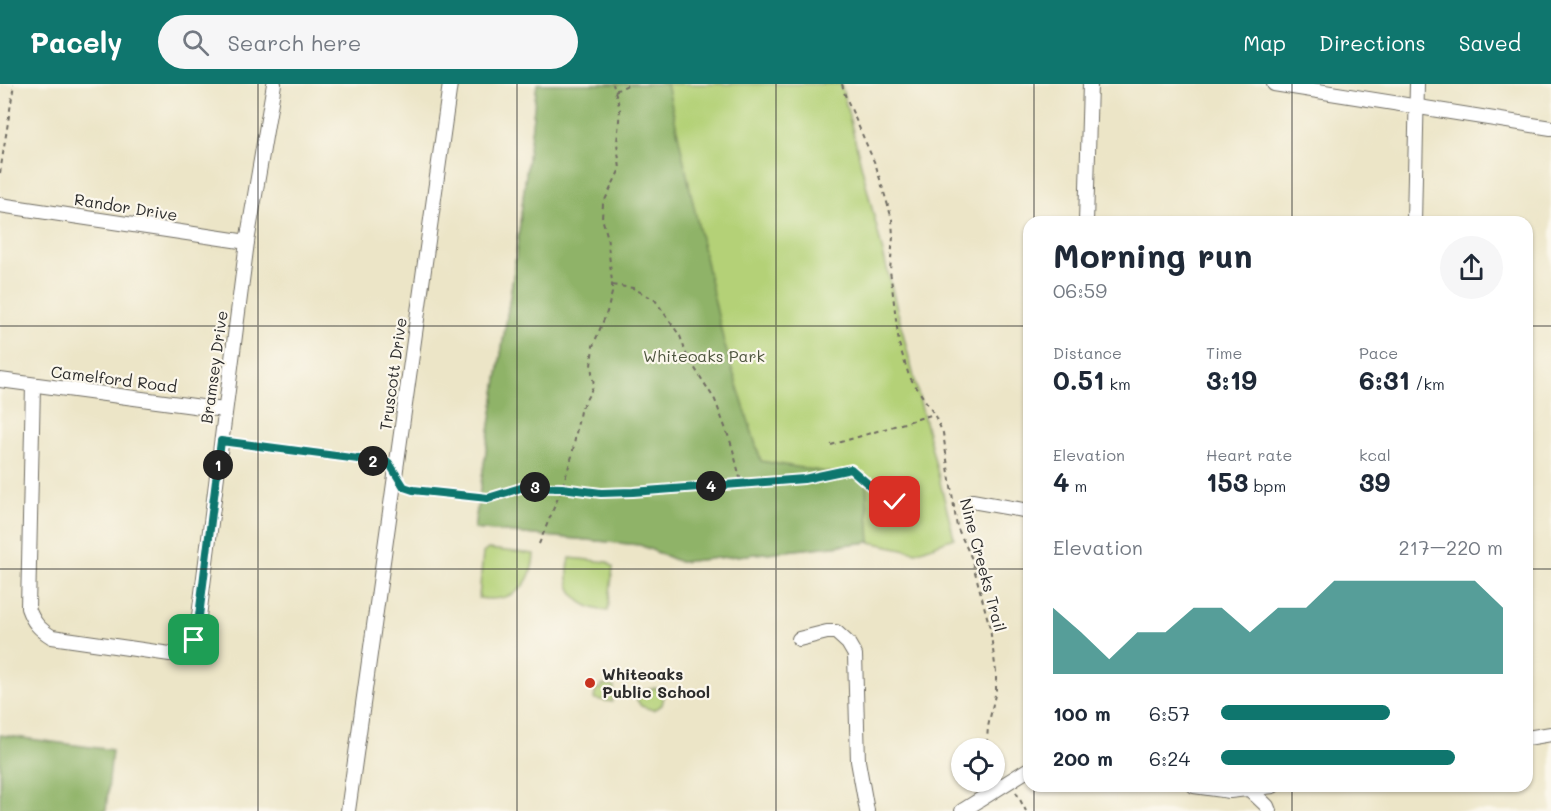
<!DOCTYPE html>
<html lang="en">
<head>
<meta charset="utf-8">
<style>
  :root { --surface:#fff; --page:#f6f6f7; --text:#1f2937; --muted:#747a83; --accent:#0f766e }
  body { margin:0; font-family:Mali,sans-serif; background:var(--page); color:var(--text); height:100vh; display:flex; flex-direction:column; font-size:22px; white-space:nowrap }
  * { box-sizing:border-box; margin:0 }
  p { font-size:20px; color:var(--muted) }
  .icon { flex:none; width:33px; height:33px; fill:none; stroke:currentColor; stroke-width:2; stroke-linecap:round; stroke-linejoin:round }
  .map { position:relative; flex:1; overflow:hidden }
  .panel { position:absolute; left:1023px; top:132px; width:510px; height:576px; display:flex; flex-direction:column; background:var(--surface); border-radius:18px; box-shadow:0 2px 4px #0004 }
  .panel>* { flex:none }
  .controls { position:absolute; left:951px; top:654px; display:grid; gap:12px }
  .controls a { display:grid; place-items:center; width:54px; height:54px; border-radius:50%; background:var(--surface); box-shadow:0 2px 4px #0004; font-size:30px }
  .pin { position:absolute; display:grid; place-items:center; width:51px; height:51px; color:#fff; margin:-26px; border-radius:12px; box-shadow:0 3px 9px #0006 }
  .km { position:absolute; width:30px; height:30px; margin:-15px; border-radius:50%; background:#222; color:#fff; font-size:16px; line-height:30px; text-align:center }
  .round { display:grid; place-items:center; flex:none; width:63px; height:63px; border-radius:32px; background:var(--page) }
  .headline { display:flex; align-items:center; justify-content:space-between; height:102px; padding:0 30px }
  h1 { font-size:33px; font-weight:800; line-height:45px }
  .stats { display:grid; grid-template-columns:repeat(3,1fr); gap:9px; height:102px; padding:6px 30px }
  .stats div { display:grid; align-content:center }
  .stats b { font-size:26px; font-weight:800 }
  .stats small { font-size:16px; font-weight:400 }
  .stats p { font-size:16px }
  .chart { height:168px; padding:12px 30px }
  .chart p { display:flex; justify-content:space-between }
  .chart svg { width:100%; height:108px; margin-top:6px; fill:var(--accent); opacity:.7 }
  ul { padding:0 30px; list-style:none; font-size:20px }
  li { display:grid; grid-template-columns:96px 72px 1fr; align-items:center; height:45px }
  li i { height:15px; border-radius:8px; background:var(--accent) }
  header { display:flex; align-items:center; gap:36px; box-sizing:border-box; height:84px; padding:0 30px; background:var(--accent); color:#fff }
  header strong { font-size:28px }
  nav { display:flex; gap:33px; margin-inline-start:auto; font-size:21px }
  .search { width:420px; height:54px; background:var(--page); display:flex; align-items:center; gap:15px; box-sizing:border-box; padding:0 21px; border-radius:33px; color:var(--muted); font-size:22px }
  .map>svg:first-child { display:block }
  .green { fill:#b4d177; stroke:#707e51; stroke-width:1.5 }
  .forest { fill:#8fb368; stroke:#5d6f4a; stroke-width:1.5 }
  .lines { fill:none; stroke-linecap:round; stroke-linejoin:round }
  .minor-casing { stroke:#6f6c62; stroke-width:16 }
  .path { stroke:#6f6c62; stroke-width:2; stroke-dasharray:4.5 4.5; stroke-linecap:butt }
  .minor { stroke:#fff; stroke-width:14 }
  .route-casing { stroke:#fff; stroke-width:12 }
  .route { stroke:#0f766e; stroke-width:8 }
  .grid { fill:none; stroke:#2b2b2b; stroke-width:1.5; stroke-opacity:0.55 }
  .poi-dot { fill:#c8321e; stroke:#fbf7ec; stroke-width:2 }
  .labels { text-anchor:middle; stroke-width:4.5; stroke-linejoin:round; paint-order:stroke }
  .street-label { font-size:16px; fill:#2b2b2b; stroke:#fbf7ec }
  .park-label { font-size:16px; fill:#4d543e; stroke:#fbf7ec }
  .poi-label { font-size:16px; font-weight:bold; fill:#2b2b2b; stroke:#fbf7ec; text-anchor:start }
</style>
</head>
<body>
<header>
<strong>Pacely</strong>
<div class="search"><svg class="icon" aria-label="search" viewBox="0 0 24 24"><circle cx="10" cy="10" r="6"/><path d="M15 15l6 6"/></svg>Search here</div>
<nav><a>Map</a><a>Directions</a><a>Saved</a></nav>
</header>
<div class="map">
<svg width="1551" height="727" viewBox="0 0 1551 727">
  <rect width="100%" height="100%" fill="#fbf7ec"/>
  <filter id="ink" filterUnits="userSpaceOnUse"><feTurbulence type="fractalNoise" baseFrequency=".0167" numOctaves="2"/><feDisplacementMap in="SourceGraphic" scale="12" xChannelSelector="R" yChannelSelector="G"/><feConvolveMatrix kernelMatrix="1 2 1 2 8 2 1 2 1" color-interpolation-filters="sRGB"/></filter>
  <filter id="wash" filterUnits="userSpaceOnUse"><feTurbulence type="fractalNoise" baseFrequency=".008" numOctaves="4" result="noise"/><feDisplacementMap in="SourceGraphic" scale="24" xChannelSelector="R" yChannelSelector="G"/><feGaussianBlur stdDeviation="1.35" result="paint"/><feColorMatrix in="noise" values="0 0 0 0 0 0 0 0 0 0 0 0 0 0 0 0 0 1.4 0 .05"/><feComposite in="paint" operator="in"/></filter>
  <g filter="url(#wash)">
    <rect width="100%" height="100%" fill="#ece5c7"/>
    <!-- green -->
    <g class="green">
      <polygon points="537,0 841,0 954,454 916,468 870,458 680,478 640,461 474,445 515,180"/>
      <path d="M 488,465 L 534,470 C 532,503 513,519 479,514 L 483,469 Z"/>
      <path d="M 570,474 L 608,478 L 613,483 L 608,527 C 576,524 562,505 570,474 Z"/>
      <polygon points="602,601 614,603 612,618 594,615 596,604 601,605"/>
      <path d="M 656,604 L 664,612 L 662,621 L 653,626 L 641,622 L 637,616 C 638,606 647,606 656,604 Z"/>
    </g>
    <!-- forest -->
    <g class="forest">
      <polygon points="537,0 667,0 724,259 761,377 866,395 870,458 680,478 640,461 474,445 515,180"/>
      <polygon points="0,651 112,666 106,727 0,727"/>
    </g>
  </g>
  <g filter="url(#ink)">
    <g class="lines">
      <!-- minor casing -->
      <g class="minor-casing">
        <g id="minor">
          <polyline points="1274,0 1551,44"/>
          <polyline points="0,121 247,158"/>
          <polyline points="1086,138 1090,0"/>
          <polyline points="1414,138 1417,0"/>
          <polyline points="0,296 224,326"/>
          <path d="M 33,301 L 28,524 C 33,538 39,545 52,553 L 170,570 L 184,569 L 194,556 L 197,548 L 247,158 L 274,0"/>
          <polyline points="972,417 1029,427"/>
          <polyline points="799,555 827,548 836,548 848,559 855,571 858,677 867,727"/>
          <polyline points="1527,654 1551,650"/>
          <polyline points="1194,702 1230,707 1273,702"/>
          <polyline points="1246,702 1267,722 1269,727"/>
          <polyline points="348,727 450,0"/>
          <polyline points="962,727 1029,685"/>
        </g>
      </g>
      <!-- path -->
      <g class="path">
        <polyline points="842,0 845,11 876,82 892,135 893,153 890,186 899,260 909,292 934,330 943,349 957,443 971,473 990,544 996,588 996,606 988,643 987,656 990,664"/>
        <polyline points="615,7 630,0"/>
        <polyline points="0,89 14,0"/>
        <polyline points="612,201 633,204 655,216 680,252 687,272 715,316 732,362 741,398"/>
        <polyline points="232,359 384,379"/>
        <polyline points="831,361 934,330"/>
        <polyline points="407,404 488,414 524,403 562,404 601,409 633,408 804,395 851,385 876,407 895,418"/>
        <polyline points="539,460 562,404 572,372 580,327 594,301 591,282 593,262 607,228 612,209 612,198 607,151 602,134 603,120 620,85 617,59 620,25 613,0"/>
        <polyline points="994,674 1001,686"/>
        <polyline points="1016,708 1026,727"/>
      </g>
      <!-- minor -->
      <use href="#minor" class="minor"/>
    </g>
  </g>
  <g class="lines" filter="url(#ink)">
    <!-- route casing -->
    <g class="route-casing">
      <polyline id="route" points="194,556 197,548 221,357 389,379 404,403 413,406 488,414 524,403 562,404 601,409 633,408 804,395 851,385 876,407 895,418"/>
    </g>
    <!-- route -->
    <use href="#route" class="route"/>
  </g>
  <!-- grid -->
  <path class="grid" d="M 258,0 L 258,727M 517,0 L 517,727M 776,0 L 776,727M 1034,0 L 1034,138M 1292,0 L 1292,138M 0,242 L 1029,242M 1527,242 L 1551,242M 0,485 L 1029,485M 1527,485 L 1551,485M 1034,702 L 1034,727M 1292,702 L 1292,727"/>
  <!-- markers -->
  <circle class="poi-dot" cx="590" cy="599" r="6"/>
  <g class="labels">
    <!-- street labels -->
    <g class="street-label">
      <text transform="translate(126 123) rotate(9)" y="6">Randor Drive</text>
      <text transform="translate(214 283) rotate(-82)" y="6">Bramsey Drive</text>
      <text transform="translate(393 290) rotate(-82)" y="6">Truscott Drive</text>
      <text transform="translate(114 295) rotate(7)" y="6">Camelford Road</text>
      <text transform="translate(983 481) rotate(75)" y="6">Nine Creeks Trail</text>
    </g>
    <!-- park labels -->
    <g class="park-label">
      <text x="704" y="278">Whiteoaks Park</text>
    </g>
    <!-- poi labels -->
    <g class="poi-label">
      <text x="602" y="596">Whiteoaks<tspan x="602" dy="18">Public School</tspan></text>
    </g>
  </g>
</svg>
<div class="controls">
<a><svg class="icon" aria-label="locate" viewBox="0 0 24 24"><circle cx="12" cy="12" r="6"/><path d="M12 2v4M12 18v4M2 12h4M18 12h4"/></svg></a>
</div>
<div class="pin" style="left:194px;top:556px;background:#1e9e55"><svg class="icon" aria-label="arrive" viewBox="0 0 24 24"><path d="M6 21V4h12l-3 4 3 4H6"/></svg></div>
<div class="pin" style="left:895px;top:418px;background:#d93025"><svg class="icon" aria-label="check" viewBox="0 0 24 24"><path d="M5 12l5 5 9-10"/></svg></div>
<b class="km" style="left:218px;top:381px">1</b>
<b class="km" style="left:373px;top:377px">2</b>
<b class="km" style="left:535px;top:403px">3</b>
<b class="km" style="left:711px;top:402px">4</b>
<section class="panel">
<div class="headline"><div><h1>Morning run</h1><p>06:59</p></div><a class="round"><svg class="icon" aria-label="share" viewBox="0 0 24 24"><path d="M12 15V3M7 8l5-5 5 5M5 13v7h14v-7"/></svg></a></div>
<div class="stats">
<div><p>Distance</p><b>0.51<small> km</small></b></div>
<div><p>Time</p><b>3:19</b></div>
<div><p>Pace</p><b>6:31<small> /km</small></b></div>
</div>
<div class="stats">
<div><p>Elevation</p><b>4<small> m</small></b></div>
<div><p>Heart rate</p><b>153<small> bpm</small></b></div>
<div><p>kcal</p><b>39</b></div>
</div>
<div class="chart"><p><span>Elevation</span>217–220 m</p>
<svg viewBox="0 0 160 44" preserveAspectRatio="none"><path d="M0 44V17L10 27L20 38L30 27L40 27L50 17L60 17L70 27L80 17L90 17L100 6L110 6L120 6L130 6L140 6L150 6L160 17V44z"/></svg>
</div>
<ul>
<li><b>100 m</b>6:57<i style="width:60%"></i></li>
<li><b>200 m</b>6:24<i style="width:83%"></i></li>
</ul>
</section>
</div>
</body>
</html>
